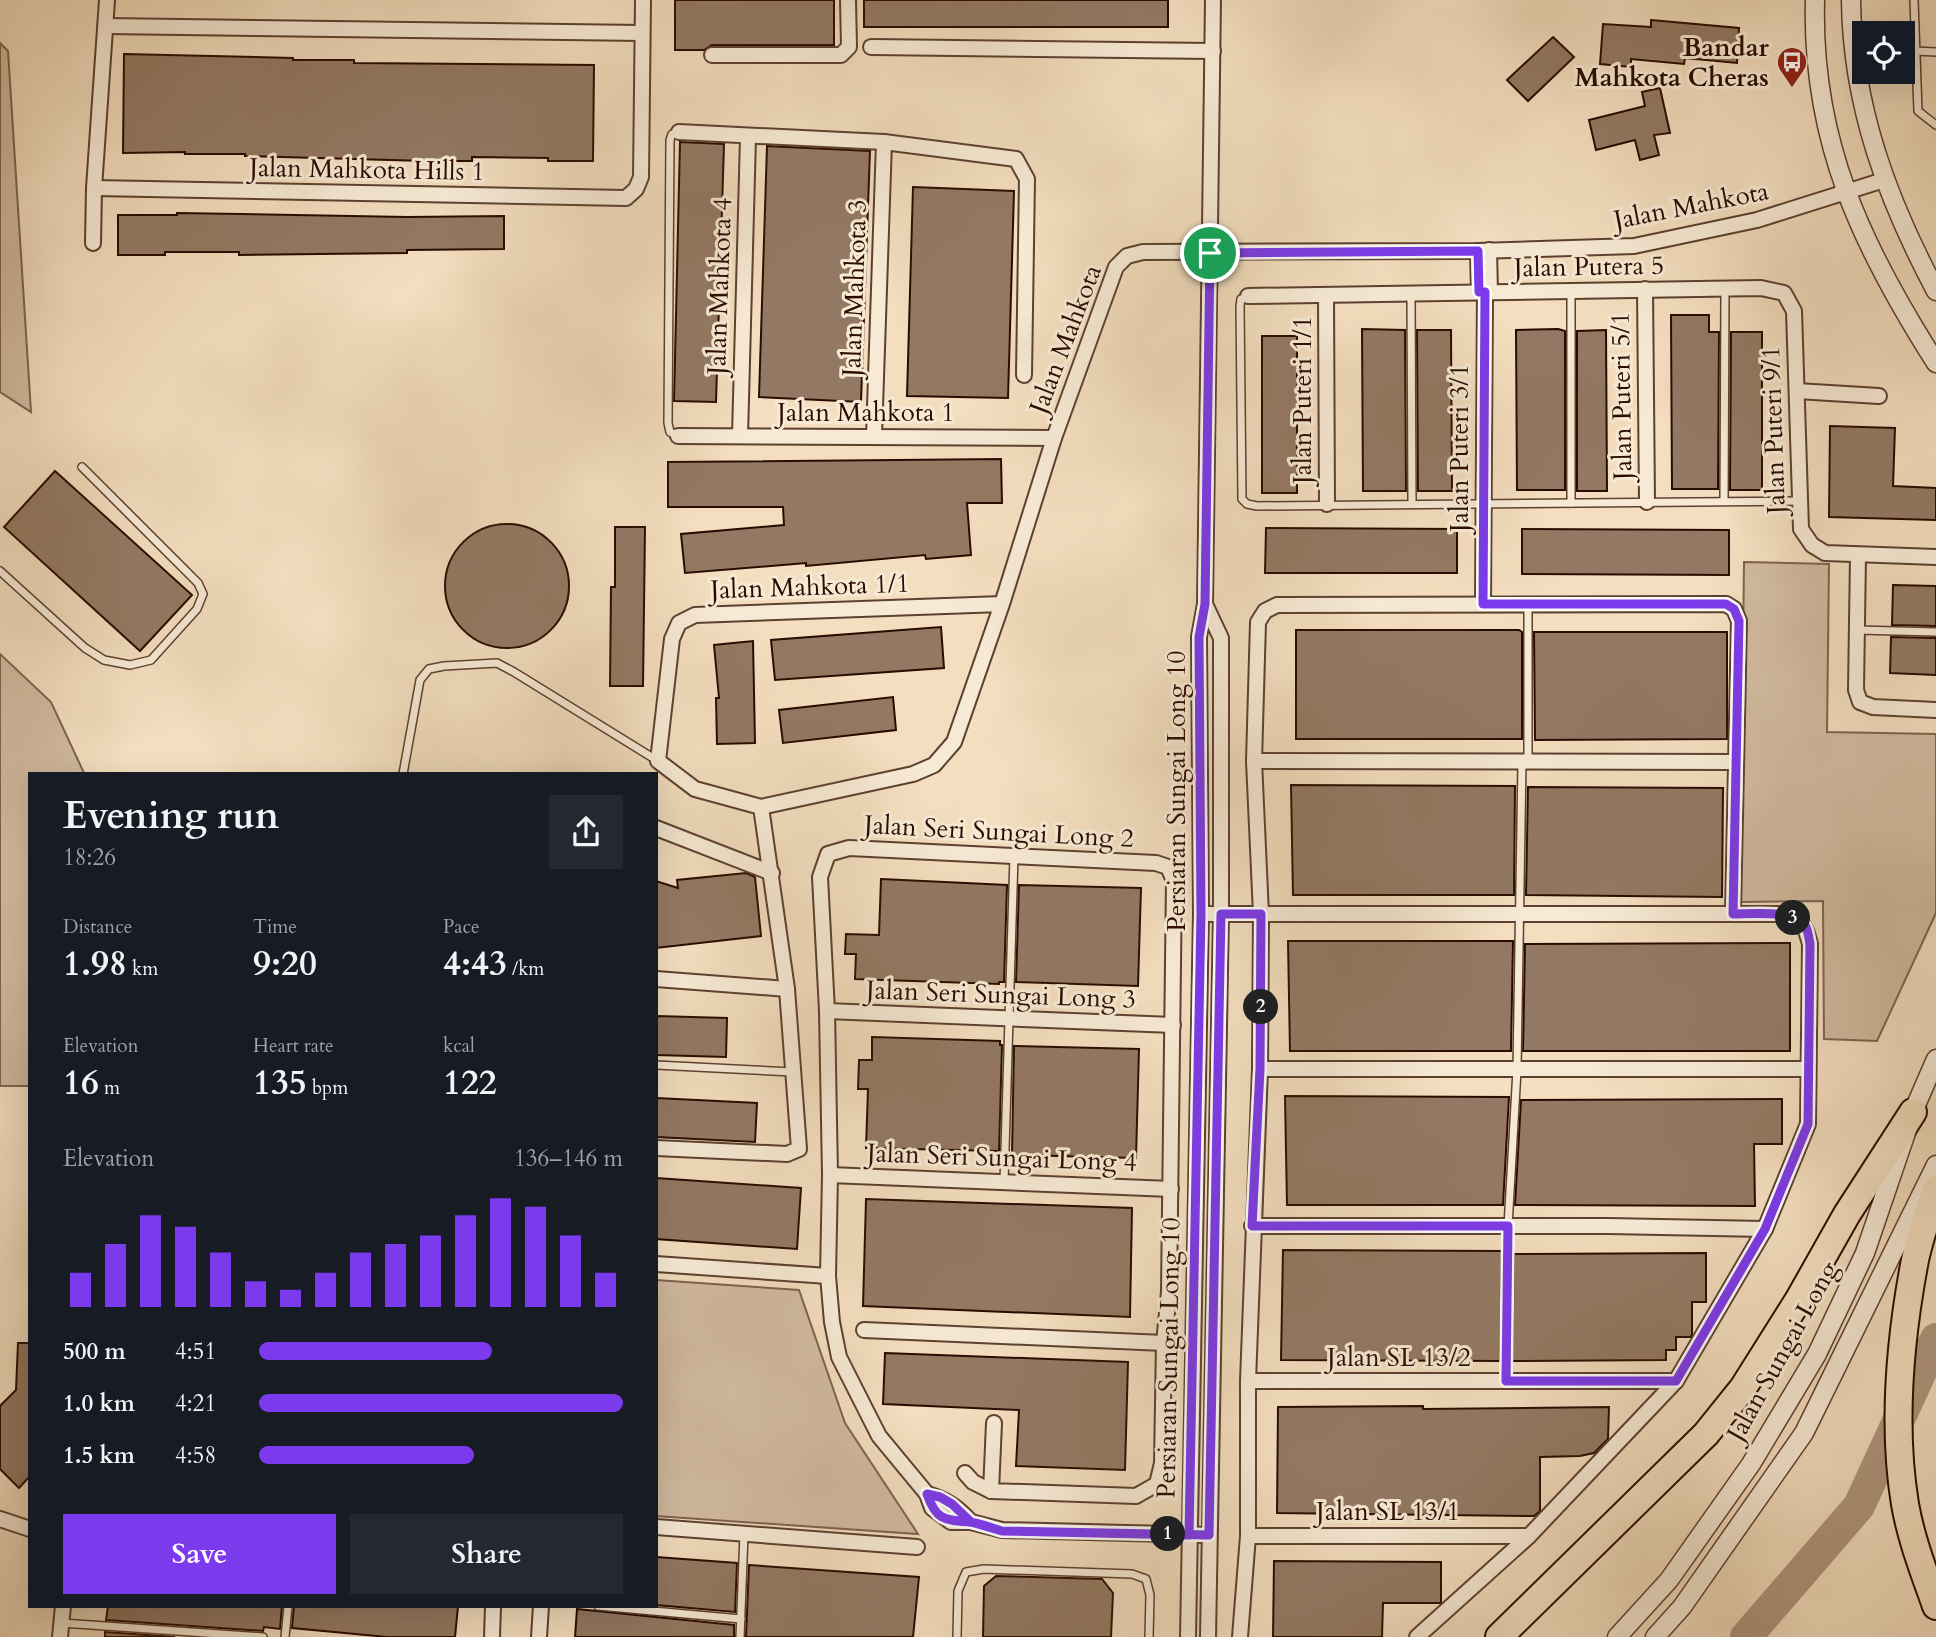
<!DOCTYPE html>
<html lang="en">
<head>
<meta charset="utf-8">
<style>
  :root { --surface:#171b24; --page:#242831; --text:#f1f3f6; --muted:#9ea1a6; --accent:#7c3aed }
  body { margin:0; font-family:Cardo,serif; background:var(--page); color:var(--text); height:100vh; display:flex; flex-direction:column; font-size:26px; white-space:nowrap }
  * { box-sizing:border-box; margin:0 }
  p { font-size:23px; color:var(--muted) }
  .icon { flex:none; width:38px; height:38px; fill:none; stroke:currentColor; stroke-width:2; stroke-linecap:round; stroke-linejoin:round }
  .map { position:relative; flex:1; overflow:hidden }
  .sheet { position:absolute; left:28px; top:772px; width:630px; height:836px; display:flex; flex-direction:column; background:var(--surface); border-radius:0px; box-shadow:0 7px 28px #0002 }
  .sheet>* { flex:none }
  .controls { position:absolute; left:1852px; top:21px; display:grid; gap:14px }
  .controls a { display:grid; place-items:center; width:63px; height:63px; border-radius:0px; background:var(--surface); box-shadow:0 7px 28px #0002; font-size:35px }
  .pin { position:absolute; display:grid; place-items:center; width:60px; height:60px; color:#fff; margin:-30px; border:4px solid #fff; border-radius:50%; box-shadow:0 2px 7px #0007 }
  .km { position:absolute; width:35px; height:35px; margin:-18px; border-radius:50%; background:#222; color:#fff; font-size:19px; line-height:35px; text-align:center }
  .round { display:grid; place-items:center; flex:none; width:74px; height:74px; border-radius:0px; background:var(--page) }
  .summary { display:flex; align-items:center; justify-content:space-between; height:119px; padding:0 35px }
  h1 { font-size:38px; font-weight:700; line-height:52px }
  .figures { display:grid; grid-template-columns:repeat(3,1fr); gap:10px; height:119px; padding:7px 35px }
  .figures div { display:grid; align-content:center }
  .figures b { font-size:35px; font-weight:700 }
  .figures small { font-size:19px; font-weight:400 }
  .figures p { font-size:19px }
  .chart { height:196px; padding:14px 35px }
  .chart p { display:flex; justify-content:space-between }
  .chart svg { width:100%; height:126px; margin-top:7px; stroke:var(--accent); stroke-width:6 }
  .action { display:flex; gap:14px; margin-top:auto; padding:14px 35px }
  .action a { flex:1; height:80px; border-radius:0px; background:var(--accent); color:#fff; font-size:28px; font-weight:700; line-height:80px; text-align:center }
  .action a+a { background:var(--page); color:var(--text) }
  ul { padding:0 35px; list-style:none; font-size:23px }
  li { display:grid; grid-template-columns:112px 84px 1fr; align-items:center; height:52px }
  li i { height:18px; border-radius:9px; background:var(--accent) }
  .map>svg:first-child { display:block }
  .green { fill:#d1ba9f; stroke:#7e6250; stroke-width:2 }
  .lines { fill:none; stroke-linecap:round; stroke-linejoin:round }
  .river { stroke:#af967e; stroke-width:32 }
  .building { fill:#937963; stroke:#2b0b00; stroke-width:2 }
  .service-casing { stroke:#5d4030; stroke-width:10 }
  .minor-casing { stroke:#5d4030; stroke-width:18 }
  .tertiary-casing { stroke:#5d4030; stroke-width:21 }
  .motorway-casing { stroke:#2b0b00; stroke-width:30 }
  .service { stroke:#f7ead5; stroke-width:7 }
  .minor { stroke:#f7ead5; stroke-width:14 }
  .tertiary { stroke:#f7ead5; stroke-width:18 }
  .motorway { stroke:#f3debf; stroke-width:26 }
  .route-casing { stroke:#fff; stroke-width:14 }
  .route { stroke:#7c3aed; stroke-width:9 }
  .labels { text-anchor:middle; stroke-width:6; stroke-linejoin:round; paint-order:stroke }
  .poi-label { font-size:26px; font-weight:bold; fill:#2b0b00; stroke:#f7ead5; text-anchor:end }
  .street-label { font-size:26px; fill:#2b0b00; stroke:#f7ead5 }
</style>
</head>
<body>
<div class="map">
<svg width="1936" height="1637" viewBox="0 0 1936 1637">
  <rect width="100%" height="100%" fill="#f3debf"/>
  <filter id="stains"><feTurbulence type="fractalNoise" baseFrequency=".00286" numOctaves="4"/><feColorMatrix values="0 0 0 0 .2 0 0 0 0 .09 0 0 0 0 .02 0 0 0 .5 -.17"/></filter>
  <radialGradient id="worn" r=".72"><stop offset=".6" stop-color="#630" stop-opacity="0"/><stop offset="1" stop-color="#630" stop-opacity=".3"/></radialGradient>
  <!-- green -->
  <g class="green">
    <polygon points="0,43 8,51 31,412 0,392"/>
    <polygon points="1744,562 1829,564 1827,732 1936,734 1936,913 1877,1041 1824,1039 1823,901 1740,902"/>
    <polygon points="0,654 51,702 84,773 30,774 30,1086 0,1086"/>
    <polygon points="656,1280 799,1290 845,1423 918,1534 656,1516"/>
  </g>
  <g class="lines">
    <!-- river -->
    <polyline class="river" points="1746,1637 1859,1506 1936,1339"/>
  </g>
  <!-- building -->
  <g class="building">
    <polygon points="675,0 834,0 834,45 712,45 704,50 675,50"/>
    <rect x="864" y="0" width="304" height="27"/>
    <polygon points="1651,20 1739,28 1737,63 1685,58 1684,64 1631,59 1631,67 1600,64 1603,24 1651,27"/>
    <polygon points="1553,37 1574,57 1528,101 1507,80"/>
    <polygon points="124,54 293,58 293,60 354,60 354,63 594,65 593,161 548,161 548,158 472,157 472,161 426,161 245,156 245,154 185,154 185,152 123,153"/>
    <polygon points="1660,88 1670,133 1654,135 1659,155 1640,160 1635,140 1596,150 1589,120 1645,106 1642,92"/>
    <polygon points="680,142 724,144 716,402 674,401"/>
    <polygon points="767,146 870,151 861,402 759,397"/>
    <polygon points="913,187 1014,191 1008,398 907,396"/>
    <polygon points="177,213 407,217 504,216 504,249 407,250 407,253 239,255 239,252 165,252 165,255 118,255 118,215 177,215"/>
    <polygon points="1671,315 1709,315 1709,332 1719,332 1718,489 1672,489"/>
    <polygon points="1362,329 1405,330 1406,491 1363,491"/>
    <polygon points="1558,329 1565,331 1565,490 1517,490 1516,330"/>
    <polygon points="1417,330 1451,330 1452,491 1418,491"/>
    <polygon points="1606,330 1607,491 1577,491 1577,331"/>
    <polygon points="1731,332 1762,332 1762,490 1730,490"/>
    <rect x="1262" y="336" width="35" height="157"/>
    <polygon points="1830,426 1895,428 1893,486 1936,488 1936,520 1829,517"/>
    <polygon points="1001,459 1002,503 967,503 971,555 926,559 925,555 806,566 806,563 685,573 681,534 784,525 783,507 668,507 668,462"/>
    <polygon points="55,471 192,595 140,651 4,527"/>
    <circle cx="507" cy="586" r="62"/>
    <polygon points="615,527 645,527 643,686 610,686 611,587 615,587"/>
    <polygon points="1266,528 1457,529 1457,573 1265,573"/>
    <polygon points="1522,529 1729,530 1729,575 1522,574"/>
    <polygon points="1893,585 1936,586 1936,626 1892,625"/>
    <polygon points="941,627 944,668 775,680 771,640"/>
    <polygon points="1296,630 1519,630 1522,632 1522,739 1296,739"/>
    <polygon points="1534,632 1727,632 1727,739 1535,740"/>
    <polygon points="1891,637 1936,638 1936,675 1890,673"/>
    <polygon points="753,641 755,743 717,744 716,698 719,698 714,645"/>
    <polygon points="893,697 896,730 783,743 779,710"/>
    <polygon points="1291,785 1515,786 1514,895 1293,895"/>
    <polygon points="1528,787 1723,788 1722,897 1526,895"/>
    <polygon points="746,873 755,877 761,936 656,948 656,881 678,888 677,880"/>
    <polygon points="881,879 1007,885 1004,982 999,982 999,984 855,979 856,954 845,954 846,934 879,935"/>
    <polygon points="1019,885 1141,888 1138,986 1016,982"/>
    <polygon points="1288,941 1513,941 1511,1051 1290,1051"/>
    <polygon points="1790,943 1790,1051 1523,1051 1525,944"/>
    <polygon points="656,1016 727,1018 726,1057 656,1055"/>
    <polygon points="872,1037 1000,1041 1000,1045 1002,1045 999,1151 866,1148 868,1089 858,1089 859,1060 872,1060"/>
    <polygon points="1014,1046 1139,1049 1136,1158 1012,1155"/>
    <polygon points="1285,1096 1509,1097 1503,1205 1287,1205"/>
    <polygon points="656,1098 757,1103 755,1142 656,1137"/>
    <polygon points="1782,1099 1782,1144 1754,1144 1755,1206 1515,1205 1521,1100"/>
    <polygon points="656,1178 801,1188 797,1249 656,1239"/>
    <polygon points="866,1199 1132,1208 1130,1317 863,1306"/>
    <polygon points="1283,1250 1502,1251 1500,1361 1281,1360"/>
    <polygon points="1706,1253 1706,1302 1692,1302 1692,1334 1691,1337 1676,1337 1676,1350 1666,1350 1666,1360 1512,1361 1514,1254"/>
    <polygon points="18,1343 30,1343 30,1476 19,1488 0,1469 0,1406 16,1390"/>
    <polygon points="885,1353 1128,1362 1125,1470 1016,1466 1019,1410 883,1404"/>
    <polygon points="1423,1406 1423,1409 1609,1407 1608,1439 1594,1453 1580,1456 1540,1457 1540,1511 1534,1516 1277,1513 1278,1407"/>
    <polygon points="656,1557 737,1563 735,1612 656,1605"/>
    <polygon points="1274,1561 1441,1562 1441,1603 1383,1603 1382,1637 1273,1637"/>
    <polygon points="749,1565 919,1577 913,1637 746,1637"/>
    <polygon points="996,1576 1102,1579 1113,1593 1111,1637 983,1637 984,1586"/>
    <polygon points="108,1606 282,1606 280,1629 264,1627 263,1631 106,1620"/>
    <polygon points="294,1606 458,1606 455,1637 387,1637 292,1628"/>
    <polygon points="577,1609 734,1625 734,1637 575,1637"/>
    <polygon points="105,1632 175,1637 105,1637"/>
  </g>
  <g class="lines">
    <!-- service casing -->
    <g class="service-casing">
      <g id="service">
        <polyline points="1914,0 1918,111 1936,125"/>
        <polyline points="1915,51 1936,52"/>
        <polyline points="1571,291 1571,503"/>
        <polyline points="1411,294 1412,504"/>
        <polyline points="1248,297 1241,299 1240,306 1242,499 1247,504 1257,506 1798,501"/>
        <polyline points="678,436 670,432 668,423 670,140 672,134 679,132"/>
        <polyline points="1724,501 1725,289"/>
        <polyline points="0,571 85,648 104,660 130,665 151,660 197,609 203,594 198,583 82,467"/>
        <polyline points="1528,605 1528,762"/>
        <polyline points="1857,630 1936,632"/>
        <polyline points="403,774 420,680 429,669 444,666 497,663 514,672 658,761"/>
        <polyline points="656,1065 793,1072"/>
        <polyline points="1004,1182 1014,856"/>
        <polyline points="1506,1380 1508,1226 1517,1070 1522,762"/>
        <polyline points="598,1606 741,1619"/>
        <polyline points="62,1623 263,1637"/>
        <polyline points="285,1637 288,1606"/>
        <polyline points="740,1637 744,1534"/>
        <polyline points="957,1637 958,1591 966,1572 984,1569 1132,1574 1146,1579 1150,1595 1149,1637"/>
      </g>
    </g>
    <!-- minor casing -->
    <g class="minor-casing">
      <g id="minor">
        <polyline points="106,26 642,33"/>
        <polyline points="871,47 1213,51"/>
        <polyline points="712,55 841,55 849,47 848,0"/>
        <polyline points="679,132 884,142 1016,159 1027,179 1024,375"/>
        <polyline points="94,188 626,198 636,189 641,177 643,0"/>
        <polyline points="93,243 94,188 107,0"/>
        <polyline points="1489,250 1490,292"/>
        <polyline points="1478,251 1479,292"/>
        <polyline points="1645,289 1647,502"/>
        <polyline points="1326,295 1327,504"/>
        <polyline points="1248,296 1761,288 1784,293 1794,311 1801,529 1812,545 1825,553 1936,557"/>
        <polyline points="1797,391 1879,396"/>
        <polyline points="678,436 1054,438"/>
        <polyline points="740,436 748,137"/>
        <polyline points="874,436 884,142"/>
        <polyline points="1858,555 1856,690 1860,702 1873,707 1936,710"/>
        <polyline points="1002,604 695,615 679,623 672,639 658,761 695,789 761,807 913,774 934,765 954,742 1002,604 1054,438 1116,267 1127,256 1143,252 1478,251 1634,246 1757,220 1884,180"/>
        <polyline points="1205,604 1221,638 1221,914 1208,1637"/>
        <polyline points="1483,604 1485,292"/>
        <polyline points="1254,761 1735,762"/>
        <polyline points="656,828 772,873"/>
        <path d="M 1201,914 L 1778,914 C 1801,919 1804,921 1810,944 L 1808,1124 L 1765,1229 L 1676,1381 L 1529,1536 L 1417,1637"/>
        <polyline points="656,979 787,989"/>
        <polyline points="827,1011 1173,1025"/>
        <polyline points="1260,1069 1808,1069"/>
        <polyline points="656,1148 787,1154 799,1149 787,989 761,807"/>
        <polyline points="830,1175 1171,1189"/>
        <polyline points="1252,1226 1608,1226 1765,1229"/>
        <polyline points="656,1264 828,1276"/>
        <polyline points="864,1330 1164,1343"/>
        <polyline points="1248,1381 1676,1381"/>
        <polyline points="994,1423 991,1491 1136,1496 1157,1484 1162,1463 1164,1343 1169,1292 1174,881 1168,867 1156,863 849,848 828,854 820,877 827,1011 830,1175 828,1276 832,1322 839,1357 879,1436 927,1494 932,1508 951,1522 971,1522 1002,1530 1209,1535"/>
        <polyline points="965,1473 973,1482 991,1491"/>
        <path d="M 927,1494 C 946,1499 958,1508 971,1522"/>
        <polyline points="0,1519 30,1529"/>
        <polyline points="656,1527 917,1547"/>
        <polyline points="1248,1536 1529,1536"/>
        <polyline points="60,1637 63,1606"/>
        <polyline points="492,1637 493,1606"/>
        <polyline points="539,1637 541,1606"/>
        <polyline points="1188,1637 1201,914 1199,637 1205,604 1213,0"/>
        <polyline points="1240,1637 1248,1536 1248,1381 1260,1069 1261,914 1254,761 1258,622 1265,611 1277,605 1726,604 1734,609 1739,621 1733,914"/>
      </g>
    </g>
    <!-- tertiary casing -->
    <g class="tertiary-casing">
      <g id="tertiary">
        <path d="M 1815,0 C 1811,141 1862,247 1936,363"/>
        <path d="M 1851,0 C 1852,105 1887,199 1936,291"/>
        <polyline points="1617,1637 1669,1580 1751,1464 1817,1354 1865,1253 1913,1112 1936,1059"/>
        <polyline points="1655,1637 1682,1607 1804,1433 1936,1165"/>
      </g>
    </g>
    <!-- motorway casing -->
    <g class="motorway-casing">
      <g id="motorway">
        <path d="M 1936,1189 C 1929,1212 1920,1236 1915,1260 C 1900,1339 1892,1425 1905,1504 C 1911,1539 1924,1572 1936,1606"/>
        <polyline points="1499,1637 1706,1434 1743,1388 1799,1299 1847,1214 1913,1112"/>
      </g>
    </g>
    <!-- service -->
    <use href="#service" class="service"/>
    <!-- minor -->
    <use href="#minor" class="minor"/>
    <!-- tertiary -->
    <use href="#tertiary" class="tertiary"/>
    <!-- motorway -->
    <use href="#motorway" class="motorway"/>
  </g>
  <g class="lines">
    <!-- route casing -->
    <g class="route-casing">
      <path id="route" d="M 1210,253 L 1205,604 L 1199,637 L 1201,914 L 1189,1535 L 1002,1531 L 971,1522 L 952,1504 L 940,1497 L 927,1494 C 936,1520 944,1520 969,1522 C 980,1523 991,1528 1002,1531 L 1209,1535 L 1221,914 L 1261,914 L 1260,1069 L 1252,1226 L 1508,1226 L 1506,1381 L 1676,1381 L 1765,1229 L 1808,1124 L 1810,944 C 1809,939 1808,931 1806,927 C 1796,909 1751,914 1733,914 L 1739,621 L 1734,609 L 1726,604 L 1483,604 L 1485,292 L 1479,292 L 1478,251 L 1210,253"/>
    </g>
    <!-- route -->
    <use href="#route" class="route"/>
  </g>
  <!-- icons -->
  <defs>
    <g id="bus-pin" transform="scale(1.575)"><path d="M0 17L-7.5 6A9.5 9.5 0 1 1 7.5 6Z" fill="#8f2418" stroke="#f7ead5"/><path d="M-5-6H5V4H4V6H2V4H-2V6H-4V4H-5ZM-3.5-4V0h7V-4ZM-3.5 1.2v1.5H-2V1.2ZM2 1.2v1.5H3.5V1.2Z" fill="#fff"/></g>
  </defs>
  <g fill-rule="evenodd">
    <use href="#bus-pin" x="1792" y="62"/>
  </g>
  <g class="labels">
    <!-- poi labels -->
    <g class="poi-label">
      <text x="1769" y="56">Bandar<tspan x="1769" dy="30">Mahkota Cheras</tspan></text>
    </g>
    <!-- street labels -->
    <g class="street-label">
      <text transform="translate(367 169) rotate(1)" y="9">Jalan Mahkota Hills 1</text>
      <text transform="translate(1691 205) rotate(-11)" y="9">Jalan Mahkota</text>
      <text transform="translate(1589 266) rotate(-1)" y="9">Jalan Putera 5</text>
      <text transform="translate(719 286) rotate(-88)" y="9">Jalan Mahkota 4</text>
      <text transform="translate(854 288) rotate(-88)" y="9">Jalan Mahkota 3</text>
      <text transform="translate(1065 339) rotate(-69)" y="9">Jalan Mahkota</text>
      <text transform="translate(1621 396) rotate(-91)" y="9">Jalan Puteri 5/1</text>
      <text transform="translate(1302 400) rotate(-90)" y="9">Jalan Puteri 1/1</text>
      <text x="866" y="421">Jalan Mahkota 1</text>
      <text transform="translate(1773 430) rotate(-92)" y="9">Jalan Puteri 9/1</text>
      <text transform="translate(1459 448) rotate(-90)" y="9">Jalan Puteri 3/1</text>
      <text transform="translate(810 586) rotate(-2)" y="9">Jalan Mahkota 1/1</text>
      <text transform="translate(1176 791) rotate(-90)" y="9">Persiaran Sungai Long 10</text>
      <text transform="translate(999 831) rotate(3)" y="9">Jalan Seri Sungai Long 2</text>
      <text transform="translate(1001 994) rotate(2)" y="9">Jalan Seri Sungai Long 3</text>
      <text transform="translate(1002 1157) rotate(2)" y="9">Jalan Seri Sungai Long 4</text>
      <text transform="translate(1782 1351) rotate(-61)" y="9">Jalan Sungai Long</text>
      <text x="1399" y="1366">Jalan SL 13/2</text>
      <text transform="translate(1168 1358) rotate(-89)" y="9">Persiaran Sungai Long 10</text>
      <text x="1388" y="1520">Jalan SL 13/1</text>
    </g>
  </g>
  <rect width="100%" height="100%" filter="url(#stains)"/>
  <rect width="100%" height="100%" fill="url(#worn)"/>
</svg>
<div class="controls">
<a><svg class="icon" aria-label="locate" viewBox="0 0 24 24"><circle cx="12" cy="12" r="6"/><path d="M12 2v4M12 18v4M2 12h4M18 12h4"/></svg></a>
</div>
<div class="pin" style="left:1210px;top:253px;background:#1e9e55"><svg class="icon" aria-label="arrive" viewBox="0 0 24 24"><path d="M6 21V4h12l-3 4 3 4H6"/></svg></div>
<b class="km" style="left:1168px;top:1534px">1</b>
<b class="km" style="left:1261px;top:1007px">2</b>
<b class="km" style="left:1793px;top:918px">3</b>
<section class="sheet">
<div class="summary"><div><h1>Evening run</h1><p>18:26</p></div><a class="round"><svg class="icon" aria-label="share" viewBox="0 0 24 24"><path d="M12 15V3M7 8l5-5 5 5M5 13v7h14v-7"/></svg></a></div>
<div class="figures">
<div><p>Distance</p><b>1.98<small> km</small></b></div>
<div><p>Time</p><b>9:20</b></div>
<div><p>Pace</p><b>4:43<small> /km</small></b></div>
</div>
<div class="figures">
<div><p>Elevation</p><b>16<small> m</small></b></div>
<div><p>Heart rate</p><b>135<small> bpm</small></b></div>
<div><p>kcal</p><b>122</b></div>
</div>
<div class="chart"><p><span>Elevation</span>136–146 m</p>
<svg viewBox="0 0 160 44" preserveAspectRatio="none"><path d="M5 44V32M15 44V22M25 44V12M35 44V16M45 44V25M55 44V35M65 44V38M75 44V32M85 44V25M95 44V22M105 44V19M115 44V12M125 44V6M135 44V9M145 44V19M155 44V32"/></svg>
</div>
<ul>
<li><b>500 m</b>4:51<i style="width:64%"></i></li>
<li><b>1.0 km</b>4:21<i style="width:100%"></i></li>
<li><b>1.5 km</b>4:58<i style="width:59%"></i></li>
</ul>
<div class="action"><a>Save</a><a>Share</a></div>
</section>
</div>
</body>
</html>
